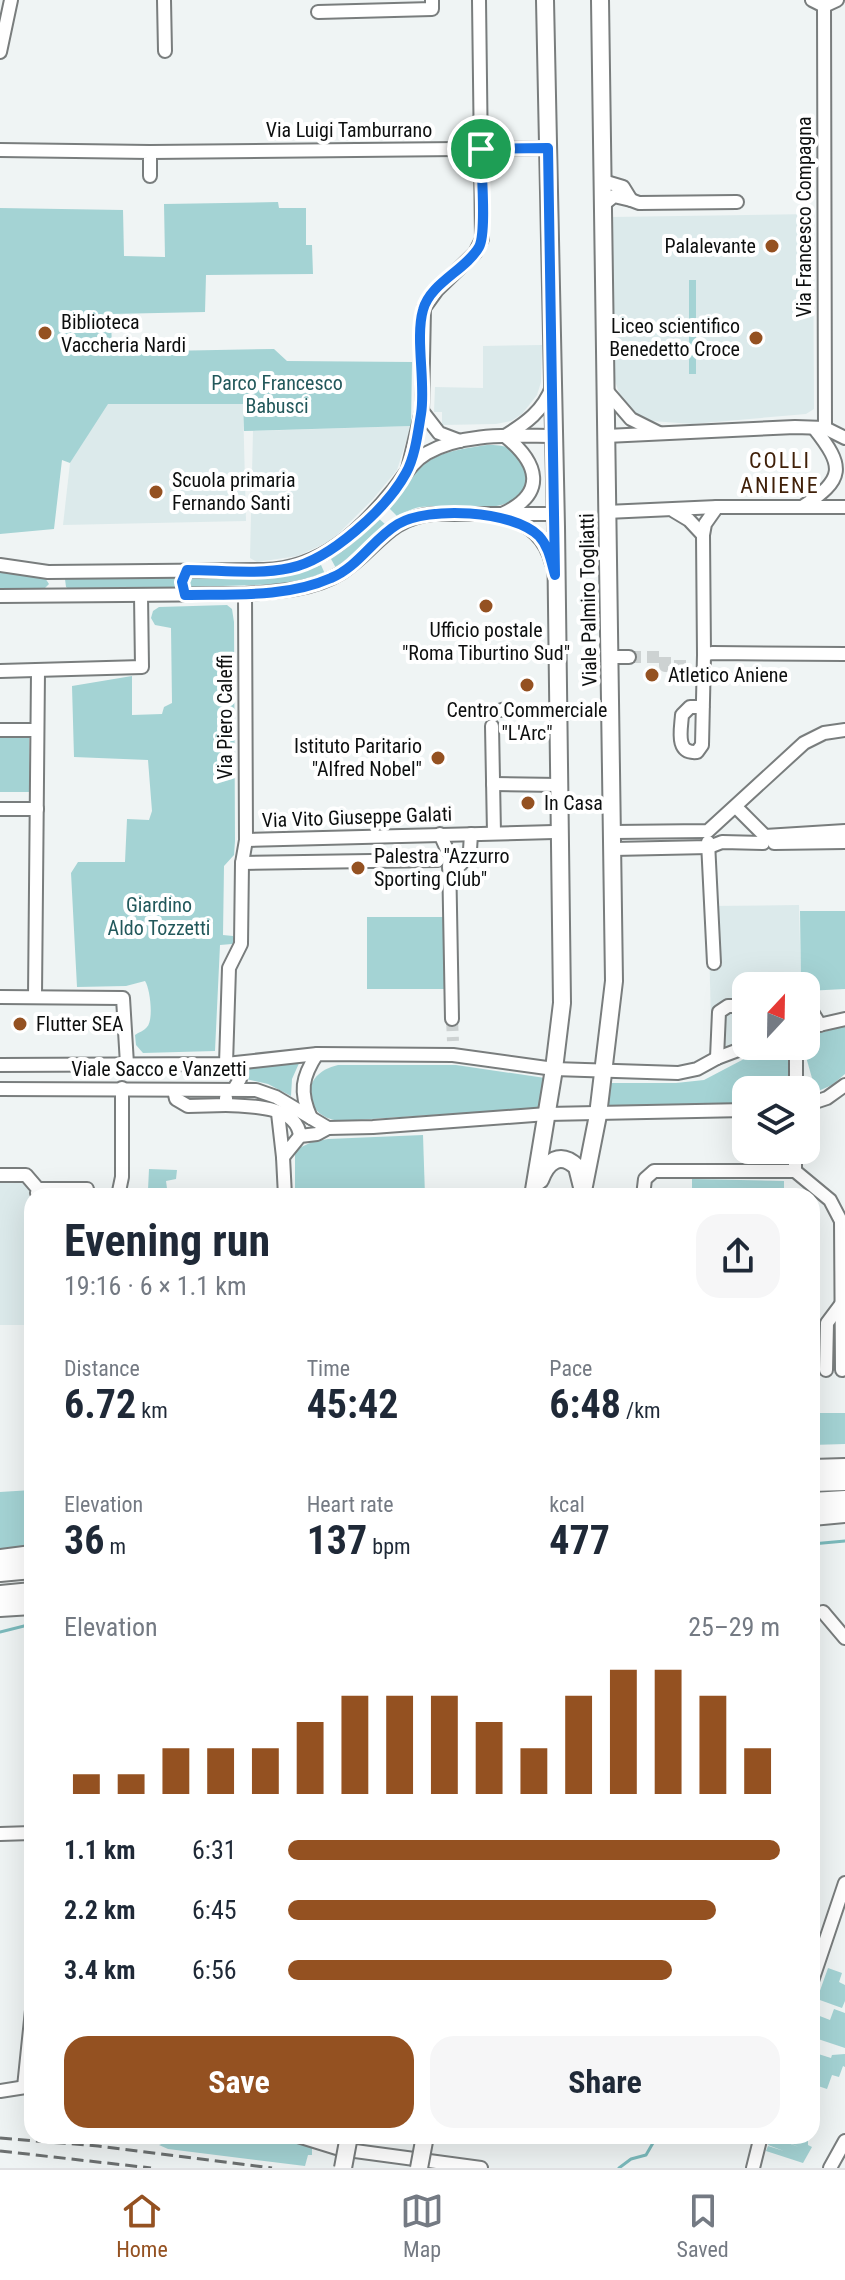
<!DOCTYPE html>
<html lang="en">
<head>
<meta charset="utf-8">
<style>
  :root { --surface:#fff; --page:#f6f6f7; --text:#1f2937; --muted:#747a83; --line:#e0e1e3; --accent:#945121 }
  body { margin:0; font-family:"Roboto Condensed",sans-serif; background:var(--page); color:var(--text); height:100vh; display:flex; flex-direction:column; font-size:30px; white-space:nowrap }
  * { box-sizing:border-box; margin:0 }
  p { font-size:26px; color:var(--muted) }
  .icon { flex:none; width:44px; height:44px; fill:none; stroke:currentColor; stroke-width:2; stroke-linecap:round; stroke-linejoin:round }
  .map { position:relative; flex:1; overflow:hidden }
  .sheet { position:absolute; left:24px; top:1188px; width:796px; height:956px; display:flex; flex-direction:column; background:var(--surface); border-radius:24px; box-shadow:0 8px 32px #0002 }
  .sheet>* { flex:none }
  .needle { width:52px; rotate:22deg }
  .buttons { position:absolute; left:732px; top:972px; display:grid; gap:16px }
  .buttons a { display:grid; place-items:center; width:88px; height:88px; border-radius:16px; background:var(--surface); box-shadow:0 8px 32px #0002; font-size:40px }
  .pin { position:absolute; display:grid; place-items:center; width:68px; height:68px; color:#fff; margin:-34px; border:4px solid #fff; border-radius:50%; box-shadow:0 2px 8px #0007 }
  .round { display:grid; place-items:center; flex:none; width:84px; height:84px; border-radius:24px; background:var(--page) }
  .head { display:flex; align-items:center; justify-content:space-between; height:136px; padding:0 40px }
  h1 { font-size:44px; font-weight:700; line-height:60px }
  .figures { display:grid; grid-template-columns:repeat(3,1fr); gap:12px; height:136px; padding:8px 40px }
  .figures div { display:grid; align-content:center }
  .figures b { font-size:40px; font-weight:700 }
  .figures small { font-size:22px; font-weight:400 }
  .figures p { font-size:22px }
  .chart { height:224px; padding:16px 40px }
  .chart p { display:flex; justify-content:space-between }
  .chart svg { width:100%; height:144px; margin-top:8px; stroke:var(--accent); stroke-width:6 }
  .primary-button { display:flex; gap:16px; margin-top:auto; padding:16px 40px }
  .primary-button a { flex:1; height:92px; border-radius:24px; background:var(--accent); color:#fff; font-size:32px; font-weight:700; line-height:92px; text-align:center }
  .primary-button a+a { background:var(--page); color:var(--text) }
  ul { padding:0 40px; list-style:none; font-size:26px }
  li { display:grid; grid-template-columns:128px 96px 1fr; align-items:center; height:60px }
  li i { height:20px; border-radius:10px; background:var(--accent) }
  .tab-bar { display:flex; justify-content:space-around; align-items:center; height:112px; border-top:2px solid var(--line); background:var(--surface); font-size:22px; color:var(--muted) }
  .tab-bar a { display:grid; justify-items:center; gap:4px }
  .tab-bar .on { color:var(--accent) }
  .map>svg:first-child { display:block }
  .built { fill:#dceaeb }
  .green { fill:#a4d3d4 }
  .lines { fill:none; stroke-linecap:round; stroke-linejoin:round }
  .stream { stroke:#7bbabc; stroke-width:3 }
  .minor-tunnel { stroke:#cdd2d2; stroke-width:12; stroke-dasharray:12 6; stroke-linecap:butt }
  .minor-casing { stroke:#797d7d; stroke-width:16 }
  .major-casing { stroke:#797d7d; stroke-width:20 }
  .highway-casing { stroke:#797d7d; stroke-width:22 }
  .minor { stroke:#fff; stroke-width:12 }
  .major { stroke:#fff; stroke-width:16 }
  .highway { stroke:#fff; stroke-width:18 }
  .rail { stroke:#6c7070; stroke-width:3; stroke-dasharray:12 6; stroke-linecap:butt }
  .major-bridge-casing { stroke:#797d7d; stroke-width:20; stroke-linecap:butt }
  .major-bridge { stroke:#fff; stroke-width:16 }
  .route-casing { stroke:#fff; stroke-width:16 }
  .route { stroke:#1a73e8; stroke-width:10 }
  .poi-dot { fill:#945121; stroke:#fff; stroke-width:3 }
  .labels { text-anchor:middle; stroke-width:8; stroke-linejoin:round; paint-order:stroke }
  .street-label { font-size:20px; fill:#0d0f0f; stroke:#fff }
  .poi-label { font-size:20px; fill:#0d0f0f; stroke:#fff; text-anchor:start }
  .park-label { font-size:20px; fill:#22585b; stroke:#fff }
  .neighbourhood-label { font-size:22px; letter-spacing:2px; fill:#402009; stroke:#fff }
</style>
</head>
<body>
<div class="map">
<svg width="845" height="2168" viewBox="0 0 845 2168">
  <rect width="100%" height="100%" fill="#eff4f4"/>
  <!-- built -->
  <g class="built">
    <polygon points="813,214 814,409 806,414 692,424 652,421 634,413 619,393 612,372 611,217"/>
    <polygon points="542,345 541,382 537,395 522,414 511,421 496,424 442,425 442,412 434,412 435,387 483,388 483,346"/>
    <polygon points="107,404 243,404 246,521 63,525 70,463"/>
    <polygon points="411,426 397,470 373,499 332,540 298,556 257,562 250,558 253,431"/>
    <polygon points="799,905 801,986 746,986 746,1045 712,1059 708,906"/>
    <polygon points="0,1179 24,1179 29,1182 29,1211 32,1212 32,1352 30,1325 0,1325"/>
  </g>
  <!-- green -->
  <g class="green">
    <polygon points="278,202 279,208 306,208 306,245 312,245 313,274 206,275 205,312 111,314 112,352 274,349 287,361 412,362 411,426 244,431 243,404 108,404 70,463 62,460 54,529 0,534 0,208 123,210 124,256 165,257 164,204"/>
    <rect x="689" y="280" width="7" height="94"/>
    <path d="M 487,445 C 500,445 513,446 520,457 C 525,464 528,473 526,481 C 520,520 449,505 420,507 C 412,508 405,513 397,516 L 388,507 C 426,459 425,454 487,445 Z"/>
    <polygon points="377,517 386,525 336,568 331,559"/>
    <path d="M 321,565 L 325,574 L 291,584 L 188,587 L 188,577 C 233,577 278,580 321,565 Z"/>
    <polygon points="0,572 45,578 49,584 44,589 0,590"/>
    <polygon points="176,577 177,588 69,589 66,587 65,579"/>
    <path d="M 227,605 L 232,609 L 234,622 L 235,841 L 234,855 L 224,866 L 223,935 L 233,936 L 235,940 L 232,944 L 220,945 L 215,1051 L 143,1053 L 136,1045 L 135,1035 C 139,1032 144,1031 147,1027 C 154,1020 150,988 145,981 L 126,986 L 77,987 L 71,873 L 78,862 L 125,862 L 127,819 L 149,820 L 152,811 L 148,760 L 74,757 L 72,686 L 132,676 L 132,715 L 162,714 L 164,707 L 172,703 L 171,628 L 155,625 L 151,618 L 153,611 L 159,607 Z"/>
    <polygon points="0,733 29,733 30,792 0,792"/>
    <polygon points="800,911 845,911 845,989 806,991 806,986 801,986"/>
    <rect x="367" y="917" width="79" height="72"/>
    <polygon points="845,1026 845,1074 832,1085 816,1092 804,1050 813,1035"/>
    <path d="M 772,1048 L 789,1054 C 796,1066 792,1080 783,1090 L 746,1090 L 746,1104 L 606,1108 L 611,1083 L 676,1083 L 704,1080 L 763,1049 Z"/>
    <polygon points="300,1061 292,1079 291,1096 268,1084 246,1079 246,1069"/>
    <path d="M 338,1065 L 456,1065 L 545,1078 L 539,1108 L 340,1121 C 302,1117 298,1074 338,1065 Z"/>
    <polygon points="423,1135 425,1196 295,1196 295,1150 312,1142 328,1139"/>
    <polygon points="149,1169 177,1170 176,1179 166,1181 168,1196 134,1196 148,1190"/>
    <polygon points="692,1179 784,1181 784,1196 692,1196"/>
    <polygon points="812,1413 845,1413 845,1444 812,1445"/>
    <polygon points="32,1490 32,1549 0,1551 0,1492"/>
    <polygon points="828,1968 842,1973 839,1982 845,1985 845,2001 842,2008 817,1999"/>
    <polygon points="834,2009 845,2013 845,2048 812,2037 812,2013 830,2020"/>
    <polygon points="812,2052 831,2058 832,2055 845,2054 845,2067 843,2066 839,2077 832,2075 827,2089 812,2084"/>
    <polygon points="182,2136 280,2136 312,2148 312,2155 308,2155 305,2166 168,2149 159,2145"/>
    <polygon points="772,2136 808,2136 808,2145 812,2147 803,2163 766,2151 768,2146 784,2151 768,2145 771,2137 799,2147"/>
  </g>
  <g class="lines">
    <!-- stream -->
    <g class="stream">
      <polyline points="812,1544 845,1541"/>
      <polyline points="0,1632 32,1624"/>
      <polyline points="619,2168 631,2159 646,2155 657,2136"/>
    </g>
    <!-- minor-tunnel -->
    <g class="minor-tunnel">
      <polyline points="629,657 665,657 665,666 690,666"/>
      <polyline points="508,709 546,709"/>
      <polyline points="452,1019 453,1041"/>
    </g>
    <!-- minor casing -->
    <g class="minor-casing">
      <g id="minor">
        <polyline points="164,0 165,51"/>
        <polyline points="812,0 824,6 837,0"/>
        <polyline points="824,6 825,428"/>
        <polyline points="318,12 432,9 432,0"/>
        <polyline points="0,52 11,0"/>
        <polyline points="0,150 150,152 150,176"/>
        <polyline points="150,152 548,148"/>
        <polyline points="603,181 623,187 631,200 614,196 604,204"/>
        <polyline points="631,200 639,203 737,202"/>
        <polyline points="606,390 631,419 659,433"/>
        <polyline points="422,411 439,433 460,441"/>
        <polyline points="606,436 795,427 825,428 845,438"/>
        <polyline points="408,469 422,411 424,308 437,290 475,253 482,239 479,0"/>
        <polyline points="717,507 705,524 703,535 704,655 712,653 845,654"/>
        <path d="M 802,507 C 845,479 845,467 814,428"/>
        <polyline points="674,511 689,520 703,535"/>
        <polyline points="606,512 717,507 845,507"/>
        <path d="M 502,514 C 548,493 538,463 505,436 C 526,423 543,411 552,387"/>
        <path d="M 506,517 C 530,525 546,539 552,564"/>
        <path d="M 0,565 L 48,572 L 264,570 C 321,569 360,531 394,489 C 404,476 413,461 427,453 C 464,432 513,436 554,436"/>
        <path d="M 0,596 L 245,594 C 276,592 314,590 341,573 C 376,551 387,518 433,514 L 556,514"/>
        <polyline points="610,657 629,657"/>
        <polyline points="0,671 142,667 141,595"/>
        <path d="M 703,707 L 690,707 L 682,715 C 681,730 675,754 697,752 L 702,745 L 704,655"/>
        <polyline points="502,710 508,709"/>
        <polyline points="492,726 494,833"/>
        <polyline points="0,730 37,730"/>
        <polyline points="493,784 559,785"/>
        <polyline points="736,807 765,836"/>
        <polyline points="0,809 37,809"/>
        <polyline points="613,832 708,831 804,743 824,733 845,730"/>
        <polyline points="440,834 449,854 452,1019"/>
        <polyline points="246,840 554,832"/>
        <polyline points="708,842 714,963"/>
        <polyline points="774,843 845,842"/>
        <polyline points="613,849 709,847 722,842 763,843 765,836 845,831"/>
        <polyline points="242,863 438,860"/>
        <polyline points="449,867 461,864 470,850 471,834"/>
        <polyline points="35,996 38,671"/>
        <polyline points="0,997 123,998 127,1064"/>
        <polyline points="806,1009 814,1015 820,1025"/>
        <polyline points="806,1028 845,1019"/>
        <polyline points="717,1058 719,1012 728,1006 746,1006"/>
        <polyline points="226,1064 229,968 241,944 242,863 246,840 245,594"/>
        <polyline points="0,1065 226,1064 317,1054 453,1055 554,1069 678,1073 697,1069 717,1058 749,1046"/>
        <polyline points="0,1089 256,1090 276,1097 328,1128 373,1127 547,1114 746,1110"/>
        <polyline points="234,1089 240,1079 238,1063"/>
        <polyline points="174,1090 176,1099 188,1106 226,1105 226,1098"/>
        <polyline points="796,1090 796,1046"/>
        <path d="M 226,1105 C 249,1106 297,1105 300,1136"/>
        <polyline points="806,1105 827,1098 845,1085"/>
        <polyline points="278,1113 283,1157 300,1136 317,1134 328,1128"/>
        <path d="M 311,1118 C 299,1092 302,1077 317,1054"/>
        <polyline points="795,1150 795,1171 830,1200 841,1221 842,1370"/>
        <polyline points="283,1157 285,1196"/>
        <polyline points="0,1175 26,1175 38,1189 37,1193"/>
        <polyline points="38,1189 87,1189 88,1196"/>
        <polyline points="118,1196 122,1177 122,1088"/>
        <polyline points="643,1196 645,1179 654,1171 795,1171"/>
        <polyline points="826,1370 827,1323 842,1303"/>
        <polyline points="823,1612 845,1638"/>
        <polyline points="0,1834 32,1833"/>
        <polyline points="812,1981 845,1883"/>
        <polyline points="24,2087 32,2010"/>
        <polyline points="0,2091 32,2086"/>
        <polyline points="298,2136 340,2149 481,2168"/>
        <polyline points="753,2168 761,2136"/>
        <polyline points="830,2168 845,2141"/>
      </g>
    </g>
    <!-- major casing -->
    <g class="major-casing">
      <g id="major">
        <path d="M 540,1180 C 547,1161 560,1151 577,1167 L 582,1187"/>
        <polyline points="533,1196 554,1069 562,1003 556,527 545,0"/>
        <polyline points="582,1196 598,1115 614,981 600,0"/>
      </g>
    </g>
    <!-- highway casing -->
    <g class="highway-casing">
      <g id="highway">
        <polyline points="812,1469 845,1468"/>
        <polyline points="812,1482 845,1481"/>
        <polyline points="812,1502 845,1500"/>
        <polyline points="812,1516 845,1513"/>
        <polyline points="0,1559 32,1555"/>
        <polyline points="0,1572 32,1569"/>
        <polyline points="0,1595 32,1592"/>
        <polyline points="0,1607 32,1605"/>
      </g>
    </g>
    <!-- minor -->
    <use href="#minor" class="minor"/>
    <!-- major -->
    <use href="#major" class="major"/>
    <!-- highway -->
    <use href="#highway" class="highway"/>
    <!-- rail -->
    <g class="rail">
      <polyline points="0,2138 98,2146 272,2168"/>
      <polyline points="0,2151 151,2168"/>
    </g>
    <!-- major-bridge casing -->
    <g class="major-bridge-casing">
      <g id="major-bridge">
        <polyline points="343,2168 349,2136"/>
        <polyline points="419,2168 425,2136"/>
      </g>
    </g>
    <!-- major-bridge -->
    <use href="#major-bridge" class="major-bridge"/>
  </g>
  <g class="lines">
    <!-- route casing -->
    <g class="route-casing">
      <path id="route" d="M 548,148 L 555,575 C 551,561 549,547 539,536 C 513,510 428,506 398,524 C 373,539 358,567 331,578 C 286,598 233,594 185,595 L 182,582 L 187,570 C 220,570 258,575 290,568 C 330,560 387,508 406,473 C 415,457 418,432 421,414 C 426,384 415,338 423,310 C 430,283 466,270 479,247 C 487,233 481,169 481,149 Z"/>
    </g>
    <!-- route -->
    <use href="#route" class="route"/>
  </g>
  <!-- markers -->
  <g class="poi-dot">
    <circle cx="772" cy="246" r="8"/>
    <circle cx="45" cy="333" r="8"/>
    <circle cx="756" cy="338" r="8"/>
    <circle cx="156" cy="492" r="8"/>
    <circle cx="486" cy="606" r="8"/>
    <circle cx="652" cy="675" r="8"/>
    <circle cx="527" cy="685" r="8"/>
    <circle cx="438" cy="758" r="8"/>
    <circle cx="528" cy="803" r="8"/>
    <circle cx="358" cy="868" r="8"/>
    <circle cx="20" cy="1024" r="8"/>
  </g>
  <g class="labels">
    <!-- street labels -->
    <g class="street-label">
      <text x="349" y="137">Via Luigi Tamburrano</text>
      <text transform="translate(804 217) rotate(-90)" y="7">Via Francesco Compagna</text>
      <text transform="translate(588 600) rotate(-91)" y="7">Viale Palmiro Togliatti</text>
      <text transform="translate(225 717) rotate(-90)" y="7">Via Piero Caleffi</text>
      <text transform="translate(357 817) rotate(-2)" y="7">Via Vito Giuseppe Galati</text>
      <text x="159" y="1076">Viale Sacco e Vanzetti</text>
    </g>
    <!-- poi labels -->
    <g class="poi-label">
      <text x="756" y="253" text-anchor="end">Palalevante</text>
      <text x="61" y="329">Biblioteca<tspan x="61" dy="23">Vaccheria Nardi</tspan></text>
      <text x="740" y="333" text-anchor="end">Liceo scientifico<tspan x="740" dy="23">Benedetto Croce</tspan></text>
      <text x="172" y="487">Scuola primaria<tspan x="172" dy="23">Fernando Santi</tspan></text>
      <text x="486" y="637" text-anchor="middle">Ufficio postale<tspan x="486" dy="23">"Roma Tiburtino Sud"</tspan></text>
      <text x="668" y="682">Atletico Aniene</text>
      <text x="527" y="717" text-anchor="middle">Centro Commerciale<tspan x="527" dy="23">"L'Arc"</tspan></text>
      <text x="422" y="753" text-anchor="end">Istituto Paritario<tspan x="422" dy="23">"Alfred Nobel"</tspan></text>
      <text x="544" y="810">In Casa</text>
      <text x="374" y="863">Palestra "Azzurro<tspan x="374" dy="23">Sporting Club"</tspan></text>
      <text x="36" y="1031">Flutter SEA</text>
    </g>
    <!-- park labels -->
    <g class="park-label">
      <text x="277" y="390">Parco Francesco<tspan x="277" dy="23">Babusci</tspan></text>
      <text x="159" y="912">Giardino<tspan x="159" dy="23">Aldo Tozzetti</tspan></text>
    </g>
    <!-- neighbourhood labels -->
    <g class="neighbourhood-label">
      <text x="780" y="468">COLLI<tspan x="780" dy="25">ANIENE</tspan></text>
    </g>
  </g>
</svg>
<div class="buttons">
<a><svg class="needle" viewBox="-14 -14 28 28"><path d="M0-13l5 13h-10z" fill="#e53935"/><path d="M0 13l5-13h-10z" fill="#747a83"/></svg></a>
<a><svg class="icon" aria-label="layers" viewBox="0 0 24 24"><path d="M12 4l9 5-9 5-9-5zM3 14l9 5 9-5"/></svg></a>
</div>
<div class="pin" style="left:481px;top:149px;background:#1e9e55"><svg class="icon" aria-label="arrive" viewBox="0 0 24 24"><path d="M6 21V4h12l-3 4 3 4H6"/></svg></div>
<section class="sheet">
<div class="head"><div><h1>Evening run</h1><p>19:16 · 6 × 1.1 km</p></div><a class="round"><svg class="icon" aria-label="share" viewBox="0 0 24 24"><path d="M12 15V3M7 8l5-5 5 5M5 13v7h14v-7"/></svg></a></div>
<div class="figures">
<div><p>Distance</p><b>6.72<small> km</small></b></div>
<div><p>Time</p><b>45:42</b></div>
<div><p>Pace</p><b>6:48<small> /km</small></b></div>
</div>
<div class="figures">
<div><p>Elevation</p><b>36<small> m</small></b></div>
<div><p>Heart rate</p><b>137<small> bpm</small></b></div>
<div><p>kcal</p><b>477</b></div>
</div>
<div class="chart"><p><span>Elevation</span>25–29 m</p>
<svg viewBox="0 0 160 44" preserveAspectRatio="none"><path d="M5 44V38M15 44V38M25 44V30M35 44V30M45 44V30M55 44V22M65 44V14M75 44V14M85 44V14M95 44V22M105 44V30M115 44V14M125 44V6M135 44V6M145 44V14M155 44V30"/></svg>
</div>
<ul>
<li><b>1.1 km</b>6:31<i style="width:100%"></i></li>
<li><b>2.2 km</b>6:45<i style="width:87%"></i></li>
<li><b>3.4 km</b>6:56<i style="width:78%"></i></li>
</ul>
<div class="primary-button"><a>Save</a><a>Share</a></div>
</section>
</div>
<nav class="tab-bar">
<a class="on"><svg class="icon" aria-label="home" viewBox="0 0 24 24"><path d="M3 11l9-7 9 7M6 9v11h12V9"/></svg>Home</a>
<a><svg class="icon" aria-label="map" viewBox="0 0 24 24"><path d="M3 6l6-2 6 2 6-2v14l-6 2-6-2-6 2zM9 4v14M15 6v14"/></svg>Map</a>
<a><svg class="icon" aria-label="saved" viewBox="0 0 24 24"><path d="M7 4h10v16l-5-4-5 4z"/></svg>Saved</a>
</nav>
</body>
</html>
